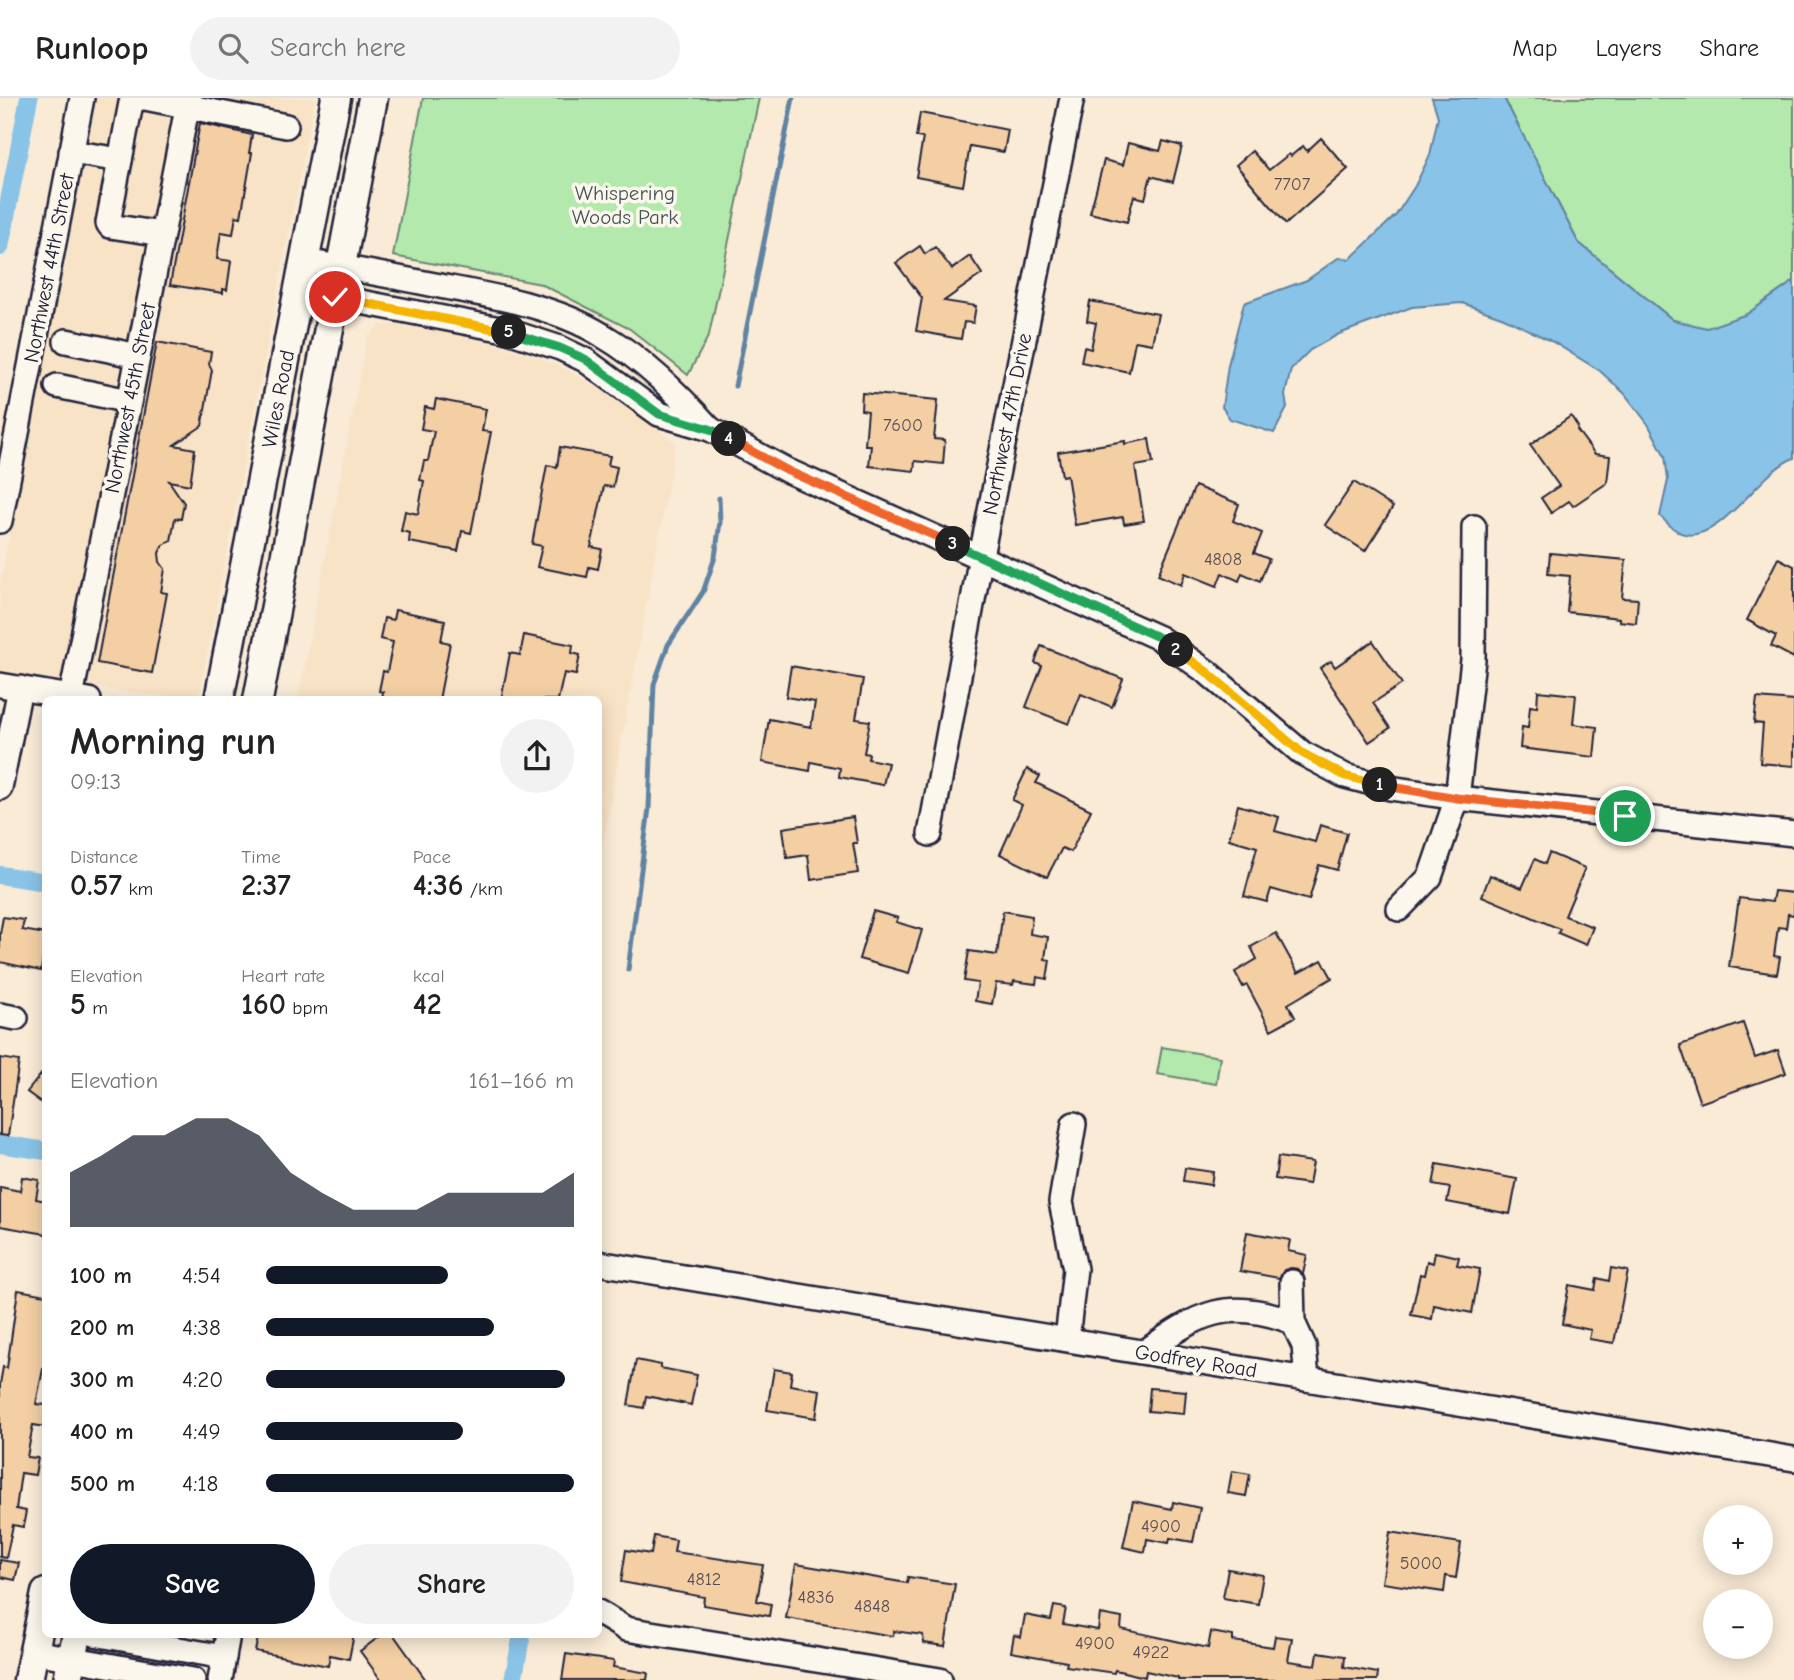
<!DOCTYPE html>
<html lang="en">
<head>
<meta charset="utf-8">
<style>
  :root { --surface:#fff; --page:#f2f2f2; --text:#222; --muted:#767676; --line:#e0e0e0; --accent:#111827 }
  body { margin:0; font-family:"Comic Neue",sans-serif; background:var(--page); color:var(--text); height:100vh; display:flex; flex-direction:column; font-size:26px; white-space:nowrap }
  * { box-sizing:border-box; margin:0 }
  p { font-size:23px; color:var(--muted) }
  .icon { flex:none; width:38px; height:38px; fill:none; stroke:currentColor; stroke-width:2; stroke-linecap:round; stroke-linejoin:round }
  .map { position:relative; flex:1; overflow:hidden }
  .drawer { position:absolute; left:42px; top:598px; width:560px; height:942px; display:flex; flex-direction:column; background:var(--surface); border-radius:10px; box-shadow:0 4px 18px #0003 }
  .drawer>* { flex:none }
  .fabs { position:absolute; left:1703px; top:1407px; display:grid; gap:14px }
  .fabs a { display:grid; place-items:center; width:70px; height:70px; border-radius:50%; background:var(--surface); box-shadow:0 4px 18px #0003; font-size:35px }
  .pin { position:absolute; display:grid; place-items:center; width:60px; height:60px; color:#fff; margin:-30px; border:4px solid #fff; border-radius:50%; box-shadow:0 2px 7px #0007 }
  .km { position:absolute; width:35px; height:35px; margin:-18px; border-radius:50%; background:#222; color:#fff; font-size:19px; line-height:35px; text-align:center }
  .round { display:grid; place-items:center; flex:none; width:74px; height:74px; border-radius:37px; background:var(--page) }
  .overview { display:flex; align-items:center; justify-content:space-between; height:119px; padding:0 28px }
  h1 { font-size:38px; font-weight:600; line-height:52px }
  .figures { display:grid; grid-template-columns:repeat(3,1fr); gap:10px; height:119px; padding:7px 28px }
  .figures div { display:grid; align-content:center }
  .figures b { font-size:30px; font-weight:600 }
  .figures small { font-size:19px; font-weight:400 }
  .figures p { font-size:19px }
  .chart { height:196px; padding:14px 28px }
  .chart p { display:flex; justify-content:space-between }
  .chart svg { width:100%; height:126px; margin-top:7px; fill:var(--accent); opacity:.7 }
  .action { display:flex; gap:14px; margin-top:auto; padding:14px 28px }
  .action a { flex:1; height:80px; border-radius:42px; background:var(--accent); color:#fff; font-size:28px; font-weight:600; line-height:80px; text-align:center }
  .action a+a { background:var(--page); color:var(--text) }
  ul { padding:0 28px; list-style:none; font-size:23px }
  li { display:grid; grid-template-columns:112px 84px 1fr; align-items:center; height:52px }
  li i { height:18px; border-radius:9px; background:var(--accent) }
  header { display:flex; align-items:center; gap:42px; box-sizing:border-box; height:98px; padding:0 35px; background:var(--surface); border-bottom:2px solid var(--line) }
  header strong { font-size:33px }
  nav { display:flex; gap:38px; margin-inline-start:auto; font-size:24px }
  .search { width:490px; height:63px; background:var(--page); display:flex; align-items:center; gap:18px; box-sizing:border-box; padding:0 24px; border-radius:38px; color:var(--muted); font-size:26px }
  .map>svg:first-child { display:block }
  .built { fill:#f8e3c7 }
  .green { fill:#b3e9ac; stroke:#6a8674; stroke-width:2 }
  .water { fill:#89c3e8; stroke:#6083a3; stroke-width:2 }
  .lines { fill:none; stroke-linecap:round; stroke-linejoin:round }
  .stream { stroke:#6083a3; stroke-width:5 }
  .canal { stroke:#89c3e8; stroke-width:18 }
  .building { fill:#f4cfa4; stroke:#22223b; stroke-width:2 }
  .minor-casing { stroke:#22223b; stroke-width:28 }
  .major-casing { stroke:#22223b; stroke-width:33 }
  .minor { stroke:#fbf7ec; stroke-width:23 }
  .major { stroke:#fbf7ec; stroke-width:28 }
  .split-1-casing { stroke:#fff; stroke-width:14 }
  .split-2-casing { stroke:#fff; stroke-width:14 }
  .split-3-casing { stroke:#fff; stroke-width:14 }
  .split-4-casing { stroke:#fff; stroke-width:14 }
  .split-5-casing { stroke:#fff; stroke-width:14 }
  .split-6-casing { stroke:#fff; stroke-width:14 }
  .split-1 { stroke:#f0652b; stroke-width:9 }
  .split-2 { stroke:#f5b400; stroke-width:9 }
  .split-3 { stroke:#22a559; stroke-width:9 }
  .split-4 { stroke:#f0652b; stroke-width:9 }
  .split-5 { stroke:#22a559; stroke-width:9 }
  .split-6 { stroke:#f5b400; stroke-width:9 }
  .labels { text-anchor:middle; stroke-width:7; stroke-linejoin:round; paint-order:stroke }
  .number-label { font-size:18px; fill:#564d55 }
  .park-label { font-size:21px; fill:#465457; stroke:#fbf7ec }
  .street-label { font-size:21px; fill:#22223b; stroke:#fbf7ec }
</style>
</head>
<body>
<header>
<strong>Runloop</strong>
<div class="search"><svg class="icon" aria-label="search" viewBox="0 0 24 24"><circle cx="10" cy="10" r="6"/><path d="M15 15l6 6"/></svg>Search here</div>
<nav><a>Map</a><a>Layers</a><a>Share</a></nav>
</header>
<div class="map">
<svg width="1794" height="1582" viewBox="0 0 1794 1582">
  <rect width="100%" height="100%" fill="#f9ebd6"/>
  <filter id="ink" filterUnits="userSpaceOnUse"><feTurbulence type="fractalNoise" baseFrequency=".0143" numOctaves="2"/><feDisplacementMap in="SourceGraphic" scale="14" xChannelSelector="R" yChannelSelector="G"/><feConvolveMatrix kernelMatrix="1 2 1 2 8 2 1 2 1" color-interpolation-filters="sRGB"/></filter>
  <g filter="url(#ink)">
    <!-- built -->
    <g class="built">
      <polygon points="94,0 315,0 200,593 190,602 20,580 0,572 0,485"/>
      <polygon points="380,227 401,227 492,245 538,259 571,274 604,294 676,345 599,767 598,602 298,602 367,239"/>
    </g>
    <!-- green -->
    <g class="green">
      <polygon points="423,0 759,0 709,237 688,277 630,231 541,186 393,158"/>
      <polygon points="1504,0 1794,0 1794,183 1747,216 1707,231 1673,222 1578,144"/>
      <polygon points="1162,949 1220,959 1216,986 1157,976"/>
    </g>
    <!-- water -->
    <path class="water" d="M 1432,0 L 1504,0 L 1578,144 L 1673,222 L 1707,230 L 1747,216 L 1794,183 L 1794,360 C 1760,372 1719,449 1681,435 C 1673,432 1666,424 1660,418 L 1668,382 L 1665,358 L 1648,326 L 1624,295 L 1600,273 L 1553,244 L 1504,220 L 1462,205 L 1412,209 L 1339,236 L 1310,252 L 1291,271 L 1285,297 L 1287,310 L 1274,335 L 1230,321 L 1222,309 L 1228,267 L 1244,205 L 1307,182 L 1338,160 L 1350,161 L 1396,117 L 1415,88 L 1430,57 L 1438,19 Z"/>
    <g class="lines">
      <!-- stream -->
      <g class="stream">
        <polyline points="735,288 793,0"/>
        <polyline points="628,872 649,710 654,586 668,547 703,494 715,459 720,424 719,400"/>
      </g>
      <!-- canal -->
      <g class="canal">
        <polyline points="0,149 29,0"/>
        <polyline points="0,777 46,784"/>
        <polyline points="0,1046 46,1053"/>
        <polyline points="513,1582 521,1542"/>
      </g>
    </g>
    <!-- building -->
    <g class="building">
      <polygon points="920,15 1008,32 1004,54 970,48 963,88 916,79 923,40 916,39"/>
      <polygon points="200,25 252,37 249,55 252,55 241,119 236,118 233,136 221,134 217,161 231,163 227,192 223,191 223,195 170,187"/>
      <polygon points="1321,40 1348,71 1286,126 1236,67 1252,53 1269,72 1289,56 1291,58 1303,48 1307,53"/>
      <polygon points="1163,43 1182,48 1173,84 1151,78 1145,101 1134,98 1127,124 1090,115 1104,62 1123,67 1128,45 1160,53"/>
      <polygon points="920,148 925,156 935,149 952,171 970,158 982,176 944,203 976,208 973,225 964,224 961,241 916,233 922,200 896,165"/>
      <polygon points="1090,203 1158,216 1152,246 1135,243 1129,274 1081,264 1084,249 1091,251 1096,225 1087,223"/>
      <polygon points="157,244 211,254 209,266 212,272 202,328 174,347 195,351 190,387 169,383 184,405 181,421 175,420 171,443 163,447 159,455 160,464 165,471 161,494 167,495 152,575 97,565"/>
      <polygon points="862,295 938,302 934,341 945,342 943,366 915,363 914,373 869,368 871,347 865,347 868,313 861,312"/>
      <polygon points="436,301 486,311 482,333 491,334 471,435 462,433 458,453 409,444 410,435 401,433 405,413 418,416 424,383 420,382 424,363 428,363 434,333 421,331 425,309 434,311"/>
      <polygon points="1571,318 1578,329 1577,332 1595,356 1610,358 1607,385 1573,408 1569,403 1551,415 1541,400 1559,388 1530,347"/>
      <polygon points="1149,341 1153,365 1135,368 1144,423 1124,426 1123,419 1075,427 1067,377 1062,378 1058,354 1125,343 1125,346"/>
      <polygon points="560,349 610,358 608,367 617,369 613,389 604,388 591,449 602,451 598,471 589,469 587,479 537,469 542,448 532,446 547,367 557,369"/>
      <polygon points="1354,384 1393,409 1365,453 1325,427"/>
      <polygon points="1195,388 1239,406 1233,423 1262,435 1254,455 1269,461 1260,483 1242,475 1239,483 1222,475 1217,488 1185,475 1181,487 1158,477"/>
      <polygon points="1550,455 1626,462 1622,500 1638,501 1636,525 1619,523 1619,520 1567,514 1570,478 1548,476"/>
      <polygon points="1778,460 1794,468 1794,560 1771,548 1776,538 1747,522"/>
      <polygon points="395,512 445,522 441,543 450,545 439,602 382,602 383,594 379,593 383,573 387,574 393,544 380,541 384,520 393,522"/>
      <polygon points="524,537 573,547 572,555 580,557 576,577 564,575 558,602 501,602 510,555 520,557"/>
      <polygon points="1373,543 1402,586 1373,605 1390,630 1369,644 1320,570 1331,563 1335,569"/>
      <polygon points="1041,548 1123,581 1112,609 1081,596 1069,626 1026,609 1042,568 1035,565"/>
      <polygon points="791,568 863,581 856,621 870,623 864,655 869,656 868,661 888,665 883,687 839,679 840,670 811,664 810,673 762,664 769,621 811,629 815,604 786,599"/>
      <polygon points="1538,593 1576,597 1573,626 1597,629 1594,659 1520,650 1522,629 1528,630 1530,608 1537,609"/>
      <polygon points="1757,600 1794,603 1794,668 1760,665 1763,626 1754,625"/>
      <polygon points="1027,671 1040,678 1036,685 1091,712 1071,754 1062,750 1047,779 1000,756 1022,707 1012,702"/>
      <polygon points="1238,707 1279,719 1275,733 1315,744 1320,727 1347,735 1337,772 1319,767 1309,802 1271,791 1267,804 1244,798 1257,749 1229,741"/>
      <polygon points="853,719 857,745 853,745 858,775 811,782 808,757 787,760 783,730"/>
      <polygon points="1549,755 1585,770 1565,818 1593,829 1586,847 1558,835 1560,831 1482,798 1490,777 1522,790 1535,761 1545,766"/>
      <polygon points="1774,793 1794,795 1794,817 1788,816 1786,830 1778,829 1774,858 1780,859 1777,876 1729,869 1739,800 1772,804"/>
      <polygon points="873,813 898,820 896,824 922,832 909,875 859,861"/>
      <polygon points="1003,813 1032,818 1030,836 1048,839 1045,861 1050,862 1047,881 1037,879 1036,886 1014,883 1013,887 996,885 992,906 975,903 978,885 964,883 969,853 997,857"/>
      <polygon points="3,819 24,822 22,832 46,836 41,873 0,864 0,836"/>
      <polygon points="1276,835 1298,875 1322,862 1332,880 1288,906 1295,919 1271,932 1247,887 1243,889 1235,874 1257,861 1251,849"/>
      <polygon points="1743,925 1755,960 1778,952 1786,975 1700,1005 1680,947"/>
      <polygon points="0,960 19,963 8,1038 0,1037"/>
      <polygon points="46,970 46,1008 27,994"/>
      <polygon points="1278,1059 1313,1064 1309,1086 1275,1081"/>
      <polygon points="1437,1066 1517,1081 1510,1116 1447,1104 1450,1090 1433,1087"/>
      <polygon points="1185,1070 1213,1074 1211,1087 1183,1083"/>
      <polygon points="22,1079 39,1082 36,1101 46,1103 46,1136 0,1128 0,1089 20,1093"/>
      <polygon points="1247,1134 1290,1142 1288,1153 1307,1157 1303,1176 1298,1171 1291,1170 1284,1172 1279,1180 1240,1173"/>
      <polygon points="1435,1154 1459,1159 1457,1167 1480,1171 1472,1215 1434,1207 1432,1221 1411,1217 1420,1176 1424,1177 1427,1163 1433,1165"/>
      <polygon points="1611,1170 1628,1173 1614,1245 1589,1241 1591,1232 1562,1226 1569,1187 1595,1192 1597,1180 1609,1183"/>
      <polygon points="18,1192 46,1197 46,1271 43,1271 36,1306 46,1307 46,1329 33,1327 27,1359 38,1360 35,1377 21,1375 16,1411 26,1413 23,1429 13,1427 6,1460 0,1459 0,1286 3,1269 7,1270"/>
      <polygon points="636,1262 661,1267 660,1270 697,1277 691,1307 646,1298 644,1310 628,1307"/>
      <polygon points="774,1271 792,1274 790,1287 820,1292 816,1320 767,1312"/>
      <polygon points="1150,1290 1186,1293 1184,1316 1148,1313"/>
      <polygon points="1232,1373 1250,1376 1246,1398 1228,1395"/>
      <polygon points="1133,1403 1172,1411 1173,1404 1200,1410 1193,1444 1170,1440 1169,1445 1147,1441 1145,1454 1123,1449"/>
      <polygon points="1390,1434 1461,1445 1456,1480 1446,1478 1444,1494 1382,1485"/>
      <polygon points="654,1438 676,1442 674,1454 763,1467 757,1503 771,1506 769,1518 703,1507 704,1499 621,1484 626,1452 651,1456"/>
      <polygon points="0,1462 19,1465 15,1482 0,1479"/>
      <polygon points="796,1466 907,1485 908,1479 955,1486 945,1548 924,1545 923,1537 894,1533 893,1538 786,1520"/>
      <polygon points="1228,1471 1263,1477 1258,1506 1223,1500"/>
      <polygon points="1054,1508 1066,1510 1063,1526 1098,1532 1100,1516 1122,1520 1121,1531 1208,1550 1211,1534 1233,1538 1233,1543 1273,1549 1275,1538 1292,1540 1288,1563 1316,1567 1318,1554 1345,1558 1344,1569 1378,1575 1377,1582 1178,1582 1178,1580 1146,1573 1145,1579 1115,1572 1114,1575 1066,1568 1067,1564 1011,1554 1014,1537 1021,1539 1025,1517 1051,1522"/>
      <polygon points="259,1536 354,1536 349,1561 330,1557 328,1568 255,1553"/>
      <polygon points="383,1536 393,1536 426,1582 381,1582 360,1553"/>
      <polygon points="566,1556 614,1563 613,1569 648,1575 647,1582 562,1582"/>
    </g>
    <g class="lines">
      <!-- minor casing -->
      <g class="minor-casing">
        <g id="minor">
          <polyline points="71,54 120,62"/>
          <polyline points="162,136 110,128 108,125 131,5 140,0 145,0 286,28"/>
          <path d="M 304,163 C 350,170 395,179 440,188 C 493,198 555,208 602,237 C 643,261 678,296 710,331"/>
          <polyline points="299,192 505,232 560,250 585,262 659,316 710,331 788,373 1159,540 1207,574 1302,655 1345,678 1390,690 1457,700 1794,736"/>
          <polyline points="66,243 138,258"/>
          <polyline points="57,288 129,303"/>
          <polyline points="0,423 82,0"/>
          <polyline points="0,587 89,602"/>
          <polyline points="71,599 189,0"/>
          <polyline points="0,690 20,590"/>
          <polyline points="930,736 981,458 1072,0"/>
          <polyline points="1399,811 1430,779 1457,700 1473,562 1474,429"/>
          <polyline points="0,917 16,920"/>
          <polyline points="598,1165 1794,1361"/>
          <polyline points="1292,1184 1293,1224"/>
          <polyline points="1067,1241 1075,1171 1061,1104 1074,1026"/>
          <path d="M 1145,1254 C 1198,1215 1229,1199 1293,1224 L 1304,1248 L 1307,1281"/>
          <polyline points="598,1514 626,1531 940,1582"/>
          <polyline points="94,1536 224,1559"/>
          <polyline points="34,1554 193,1582"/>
          <polyline points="220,1582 228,1536"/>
        </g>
      </g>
      <!-- major casing -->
      <g class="major-casing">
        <g id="major">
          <polyline points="219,602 336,0"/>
          <polyline points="258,602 373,0"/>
          <polyline points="28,1582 46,1495"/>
          <polyline points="68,1582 77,1536"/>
        </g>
      </g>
      <!-- minor -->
      <use href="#minor" class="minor"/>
      <!-- major -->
      <use href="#major" class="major"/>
    </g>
  </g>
  <g class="lines" filter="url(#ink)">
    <!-- split-1 casing -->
    <g class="split-1-casing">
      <polyline id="split-1" points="1380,687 1457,700 1625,718"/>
    </g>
    <!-- split-2 casing -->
    <g class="split-2-casing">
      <polyline id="split-2" points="1176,552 1207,574 1302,655 1345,678 1380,687"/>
    </g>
    <!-- split-3 casing -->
    <g class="split-3-casing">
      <polyline id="split-3" points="953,446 1160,540 1176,552"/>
    </g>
    <!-- split-4 casing -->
    <g class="split-4-casing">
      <polyline id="split-4" points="729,341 788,373 953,446"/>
    </g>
    <!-- split-5 casing -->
    <g class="split-5-casing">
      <polyline id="split-5" points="509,234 560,250 585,261 659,316 710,331 729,341"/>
    </g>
    <!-- split-6 casing -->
    <g class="split-6-casing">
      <polyline id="split-6" points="335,199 509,234"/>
    </g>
    <!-- split-1 -->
    <use href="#split-1" class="split-1"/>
    <!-- split-2 -->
    <use href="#split-2" class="split-2"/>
    <!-- split-3 -->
    <use href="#split-3" class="split-3"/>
    <!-- split-4 -->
    <use href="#split-4" class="split-4"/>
    <!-- split-5 -->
    <use href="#split-5" class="split-5"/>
    <!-- split-6 -->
    <use href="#split-6" class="split-6"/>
  </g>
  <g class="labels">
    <!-- number labels -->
    <g class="number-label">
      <text x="1292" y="92">7707</text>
      <text x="903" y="333">7600</text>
      <text x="1223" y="467">4808</text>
      <text x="1161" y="1434">4900</text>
      <text x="1421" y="1471">5000</text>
      <text x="704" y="1487">4812</text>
      <text x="816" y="1505">4836</text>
      <text x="872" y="1514">4848</text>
      <text x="1095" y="1551">4900</text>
      <text x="1151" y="1560">4922</text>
    </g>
    <!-- park labels -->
    <g class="park-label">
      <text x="625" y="102">Whispering<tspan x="625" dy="24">Woods Park</tspan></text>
    </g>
    <!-- street labels -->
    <g class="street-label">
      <text transform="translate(49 170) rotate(-79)" y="7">Northwest 44th Street</text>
      <text transform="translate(130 300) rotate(-79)" y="7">Northwest 45th Street</text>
      <text transform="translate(278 301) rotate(-79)" y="7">Wiles Road</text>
      <text transform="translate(1007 326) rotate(-79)" y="7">Northwest 47th Drive</text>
      <text transform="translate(1196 1263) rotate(9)" y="7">Godfrey Road</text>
    </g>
  </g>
</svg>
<div class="fabs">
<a>+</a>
<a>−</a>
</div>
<div class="pin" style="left:1625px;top:718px;background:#1e9e55"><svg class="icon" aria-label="arrive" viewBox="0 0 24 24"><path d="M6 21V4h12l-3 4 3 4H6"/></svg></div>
<div class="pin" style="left:335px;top:199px;background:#d93025"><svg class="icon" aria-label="check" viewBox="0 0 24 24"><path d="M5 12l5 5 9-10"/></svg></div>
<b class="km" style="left:1380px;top:687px">1</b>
<b class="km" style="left:1176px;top:552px">2</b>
<b class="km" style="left:953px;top:446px">3</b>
<b class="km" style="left:729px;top:341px">4</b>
<b class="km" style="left:509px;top:234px">5</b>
<section class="drawer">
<div class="overview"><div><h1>Morning run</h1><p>09:13</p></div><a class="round"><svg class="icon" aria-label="share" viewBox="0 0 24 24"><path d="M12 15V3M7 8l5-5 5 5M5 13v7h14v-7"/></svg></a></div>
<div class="figures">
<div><p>Distance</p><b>0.57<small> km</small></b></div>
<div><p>Time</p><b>2:37</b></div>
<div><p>Pace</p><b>4:36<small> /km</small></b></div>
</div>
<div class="figures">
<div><p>Elevation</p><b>5<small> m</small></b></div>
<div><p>Heart rate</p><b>160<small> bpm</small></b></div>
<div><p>kcal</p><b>42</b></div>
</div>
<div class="chart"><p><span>Elevation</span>161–166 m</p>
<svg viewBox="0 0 160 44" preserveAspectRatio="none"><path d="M0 44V25L10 19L20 12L30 12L40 6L50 6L60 12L70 25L80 32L90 38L100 38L110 38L120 32L130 32L140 32L150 32L160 25V44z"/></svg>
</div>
<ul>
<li><b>100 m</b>4:54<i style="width:59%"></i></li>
<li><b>200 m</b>4:38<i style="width:74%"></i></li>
<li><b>300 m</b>4:20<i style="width:97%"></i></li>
<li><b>400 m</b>4:49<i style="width:64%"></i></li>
<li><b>500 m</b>4:18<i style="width:100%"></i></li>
</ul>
<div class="action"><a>Save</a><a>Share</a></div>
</section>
</div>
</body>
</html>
